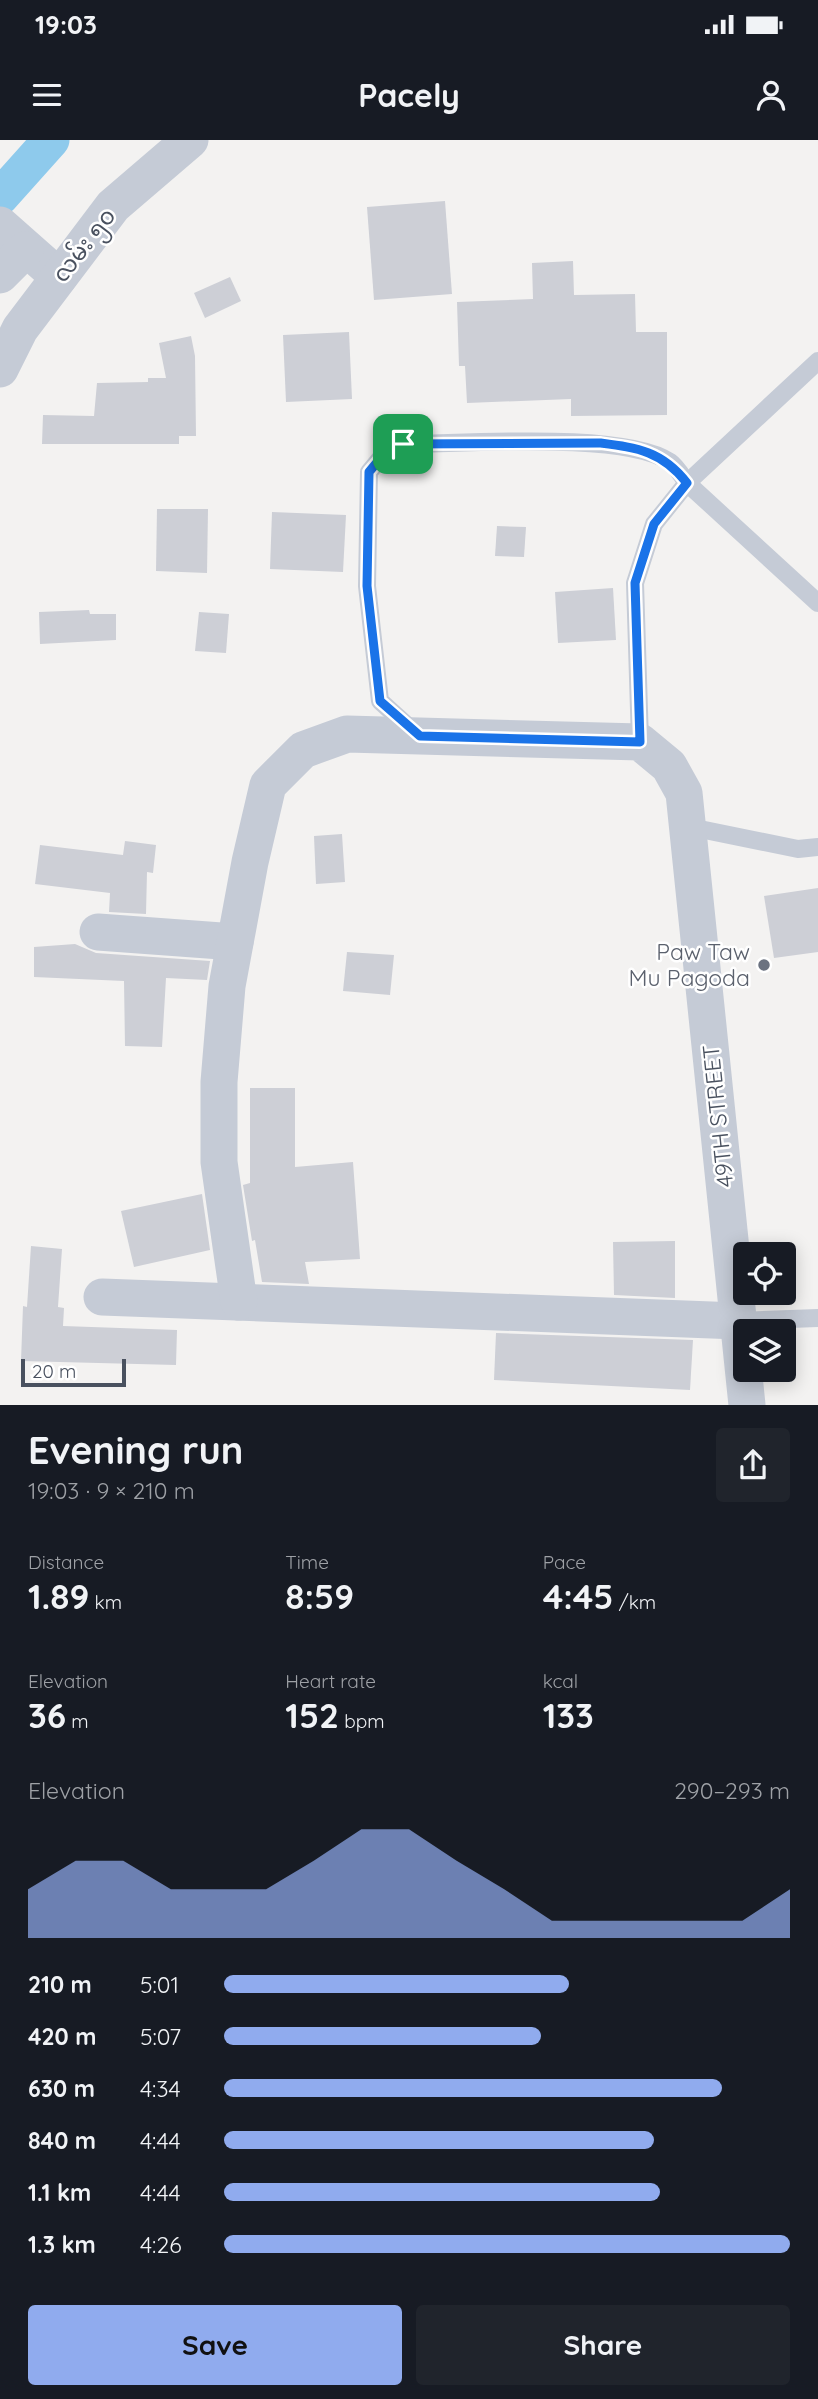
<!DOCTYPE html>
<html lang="en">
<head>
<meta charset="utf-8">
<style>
  :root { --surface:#171b24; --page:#20242c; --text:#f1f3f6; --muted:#9ea1a6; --accent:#90abee }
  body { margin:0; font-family:Quicksand,"Noto Sans Myanmar",sans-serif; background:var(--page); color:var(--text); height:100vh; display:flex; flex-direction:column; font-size:26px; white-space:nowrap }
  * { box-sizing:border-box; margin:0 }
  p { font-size:23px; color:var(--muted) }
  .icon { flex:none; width:38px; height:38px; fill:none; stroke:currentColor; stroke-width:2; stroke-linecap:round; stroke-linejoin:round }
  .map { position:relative; height:1265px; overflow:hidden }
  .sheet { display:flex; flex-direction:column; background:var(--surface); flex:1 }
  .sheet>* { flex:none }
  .buttons { position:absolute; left:733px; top:1102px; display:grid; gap:14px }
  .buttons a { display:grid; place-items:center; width:63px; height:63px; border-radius:7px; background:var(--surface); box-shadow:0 4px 18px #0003; font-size:35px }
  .scale { position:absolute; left:21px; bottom:18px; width:105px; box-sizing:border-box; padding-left:7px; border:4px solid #49515f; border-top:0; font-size:19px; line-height:24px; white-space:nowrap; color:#49515f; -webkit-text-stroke:5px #fff; paint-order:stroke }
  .pin { position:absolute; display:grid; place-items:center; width:60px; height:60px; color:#fff; margin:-30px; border-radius:14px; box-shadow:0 4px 10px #0006 }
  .round { display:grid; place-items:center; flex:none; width:74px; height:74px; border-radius:7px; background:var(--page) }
  .headline { display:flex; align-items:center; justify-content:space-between; height:119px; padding:0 28px }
  h1 { font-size:38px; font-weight:700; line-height:52px }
  .metrics { display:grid; grid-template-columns:repeat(3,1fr); gap:10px; height:119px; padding:7px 28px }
  .metrics div { display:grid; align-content:center }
  .metrics b { font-size:35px; font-weight:700 }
  .metrics small { font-size:19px; font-weight:400 }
  .metrics p { font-size:19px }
  .chart { height:196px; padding:14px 28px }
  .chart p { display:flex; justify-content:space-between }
  .chart svg { width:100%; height:126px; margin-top:7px; fill:var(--accent); opacity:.7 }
  .cta { display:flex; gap:14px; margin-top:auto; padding:14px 28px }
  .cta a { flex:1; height:80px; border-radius:7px; background:var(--accent); color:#111; font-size:28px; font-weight:700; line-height:80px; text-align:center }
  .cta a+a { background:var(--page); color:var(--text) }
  ul { padding:0 28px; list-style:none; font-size:23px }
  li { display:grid; grid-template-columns:112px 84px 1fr; align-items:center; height:52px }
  li i { height:18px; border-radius:9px; background:var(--accent) }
  .status { display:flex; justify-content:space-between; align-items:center; height:49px; padding:0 35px; background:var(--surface); direction:ltr }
  .status svg { height:19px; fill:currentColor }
  header { display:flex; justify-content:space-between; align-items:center; height:91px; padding:0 28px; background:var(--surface); font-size:32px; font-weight:700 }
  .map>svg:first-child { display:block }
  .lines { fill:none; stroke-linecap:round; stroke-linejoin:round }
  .canal { stroke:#8ecaec; stroke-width:37 }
  .building { fill:#cdcfd6 }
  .lane { stroke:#c5cbd6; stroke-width:18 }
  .street { stroke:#c5cbd6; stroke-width:37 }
  .route-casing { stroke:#fff; stroke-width:14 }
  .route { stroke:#1a73e8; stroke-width:9 }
  .worship-dot { fill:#6b7280; stroke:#fff; stroke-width:2.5 }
  .labels { text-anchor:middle; stroke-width:5; stroke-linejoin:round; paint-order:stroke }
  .street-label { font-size:23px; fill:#49515f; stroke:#fff }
  .worship-label { font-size:23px; fill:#5b616d; stroke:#fff; text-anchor:end }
</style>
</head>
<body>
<div class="status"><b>19:03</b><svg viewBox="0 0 49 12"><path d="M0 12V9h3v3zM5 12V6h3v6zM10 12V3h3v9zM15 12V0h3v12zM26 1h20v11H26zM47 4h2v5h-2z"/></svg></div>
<header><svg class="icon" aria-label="menu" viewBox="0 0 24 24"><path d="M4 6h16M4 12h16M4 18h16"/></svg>Pacely<svg class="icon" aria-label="person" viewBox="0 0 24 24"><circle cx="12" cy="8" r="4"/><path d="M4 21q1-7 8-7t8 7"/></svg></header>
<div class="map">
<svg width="818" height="1265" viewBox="0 0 818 1265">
  <rect width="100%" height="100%" fill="#f3f2f1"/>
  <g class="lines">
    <!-- canal -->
    <polyline class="canal" points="0,57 51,0"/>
  </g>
  <!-- building -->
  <g class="building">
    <polygon points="445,61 452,154 374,160 367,67"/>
    <polygon points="573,121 574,155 635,154 636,192 667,192 667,275 571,276 571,259 467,263 465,226 459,226 457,162 533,159 532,123"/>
    <polygon points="230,137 241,161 205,178 194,153"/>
    <polygon points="349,192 352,259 286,262 283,195"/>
    <polygon points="191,196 195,216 196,296 179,296 179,304 42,304 43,275 94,276 97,243 148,242 148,238 166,238 159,203"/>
    <polygon points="157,369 208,369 207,433 156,431"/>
    <polygon points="272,372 346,375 343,432 270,429"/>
    <polygon points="497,386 526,387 524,417 495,416"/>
    <polygon points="613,448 616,500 558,503 555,452"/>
    <polygon points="89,470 90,474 116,474 116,500 40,504 39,472"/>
    <polygon points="199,472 229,474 226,513 195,511"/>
    <polygon points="342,694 345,742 316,744 314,696"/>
    <polygon points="125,701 156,705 153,733 147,732 146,774 109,772 110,753 35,744 40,705 123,715"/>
    <polygon points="818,748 818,812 774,818 764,756"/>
    <polygon points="75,804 96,813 210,821 207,840 166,838 162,907 125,906 124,841 34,837 34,807"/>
    <polygon points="347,812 394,815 390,855 343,851"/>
    <polygon points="250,948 295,948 295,1027 353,1022 360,1119 305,1122 309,1144 262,1142 255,1100 252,1101 243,1045 250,1043"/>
    <polygon points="202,1054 210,1110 134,1127 121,1071"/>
    <polygon points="675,1101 675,1158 614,1155 613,1102"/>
    <polygon points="31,1106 62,1109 58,1167 64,1168 63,1186 177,1190 176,1225 21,1221 23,1166 27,1167"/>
    <polygon points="496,1193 693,1200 690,1250 494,1240"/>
  </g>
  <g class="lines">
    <!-- lane -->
    <g class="lane">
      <path d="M 412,590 L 380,561 L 367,446 L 369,332 L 384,314 L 403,304 C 463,304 625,291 670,322 C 676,326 682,336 687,343 L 818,463"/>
      <polyline points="640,602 635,443 654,384 687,343 818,221"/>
      <polyline points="690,687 798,709 818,707"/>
      <polyline points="738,1181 818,1178"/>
    </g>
    <!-- street -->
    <g class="street">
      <polyline points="0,85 59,137"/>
      <polyline points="0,135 25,110"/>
      <polyline points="0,229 20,189 113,66 190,0"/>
      <polyline points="98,792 235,802"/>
      <polyline points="102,1157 738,1181"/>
      <polyline points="239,1162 219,1022 219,942 227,846 250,722 268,645 303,610 347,594 640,602 669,626 684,653 747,1265"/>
    </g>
  </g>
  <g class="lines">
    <!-- route casing -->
    <g class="route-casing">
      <path id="route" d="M 600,303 C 638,308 662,311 687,343 L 654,384 L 635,443 L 640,602 L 420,596 L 380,561 L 367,446 L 369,332 L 384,314 L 403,304 Z"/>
    </g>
    <!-- route -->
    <use href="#route" class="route"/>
  </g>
  <!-- markers -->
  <circle class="worship-dot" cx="764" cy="825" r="7"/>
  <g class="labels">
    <!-- street labels -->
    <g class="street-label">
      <text transform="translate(84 105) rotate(-52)" y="8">လမ်း ၅၀</text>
      <text transform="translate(718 976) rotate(-96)" y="8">49TH STREET</text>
    </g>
    <!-- worship labels -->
    <g class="worship-label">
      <text x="750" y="820">Paw Taw<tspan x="750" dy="26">Mu Pagoda</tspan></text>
    </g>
  </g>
</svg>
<div class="buttons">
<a><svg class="icon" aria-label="locate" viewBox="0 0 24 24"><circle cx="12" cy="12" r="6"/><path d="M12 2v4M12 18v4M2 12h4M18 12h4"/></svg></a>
<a><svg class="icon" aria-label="layers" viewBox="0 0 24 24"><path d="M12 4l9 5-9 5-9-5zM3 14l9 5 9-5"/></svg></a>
</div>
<div class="scale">20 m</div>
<div class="pin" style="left:403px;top:304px;background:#1e9e55"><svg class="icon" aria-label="arrive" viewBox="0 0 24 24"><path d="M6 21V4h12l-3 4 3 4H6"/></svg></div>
</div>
<section class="sheet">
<div class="headline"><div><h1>Evening run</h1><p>19:03 · 9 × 210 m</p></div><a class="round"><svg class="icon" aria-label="share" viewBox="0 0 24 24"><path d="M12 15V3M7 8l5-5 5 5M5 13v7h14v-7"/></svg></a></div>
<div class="metrics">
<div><p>Distance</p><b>1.89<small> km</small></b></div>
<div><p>Time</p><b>8:59</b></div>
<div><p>Pace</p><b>4:45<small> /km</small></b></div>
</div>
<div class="metrics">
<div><p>Elevation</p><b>36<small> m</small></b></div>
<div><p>Heart rate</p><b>152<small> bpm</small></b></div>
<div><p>kcal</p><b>133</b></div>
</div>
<div class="chart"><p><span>Elevation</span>290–293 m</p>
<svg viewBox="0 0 160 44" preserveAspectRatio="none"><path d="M0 44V27L10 17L20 17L30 27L40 27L50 27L60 17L70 6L80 6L90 17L100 27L110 38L120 38L130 38L140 38L150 38L160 27V44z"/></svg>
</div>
<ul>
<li><b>210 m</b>5:01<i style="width:61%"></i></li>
<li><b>420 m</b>5:07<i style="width:56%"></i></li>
<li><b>630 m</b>4:34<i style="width:88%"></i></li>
<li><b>840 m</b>4:44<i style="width:76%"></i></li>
<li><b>1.1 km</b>4:44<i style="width:77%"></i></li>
<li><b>1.3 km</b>4:26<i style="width:100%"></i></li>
</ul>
<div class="cta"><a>Save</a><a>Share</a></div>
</section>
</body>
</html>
